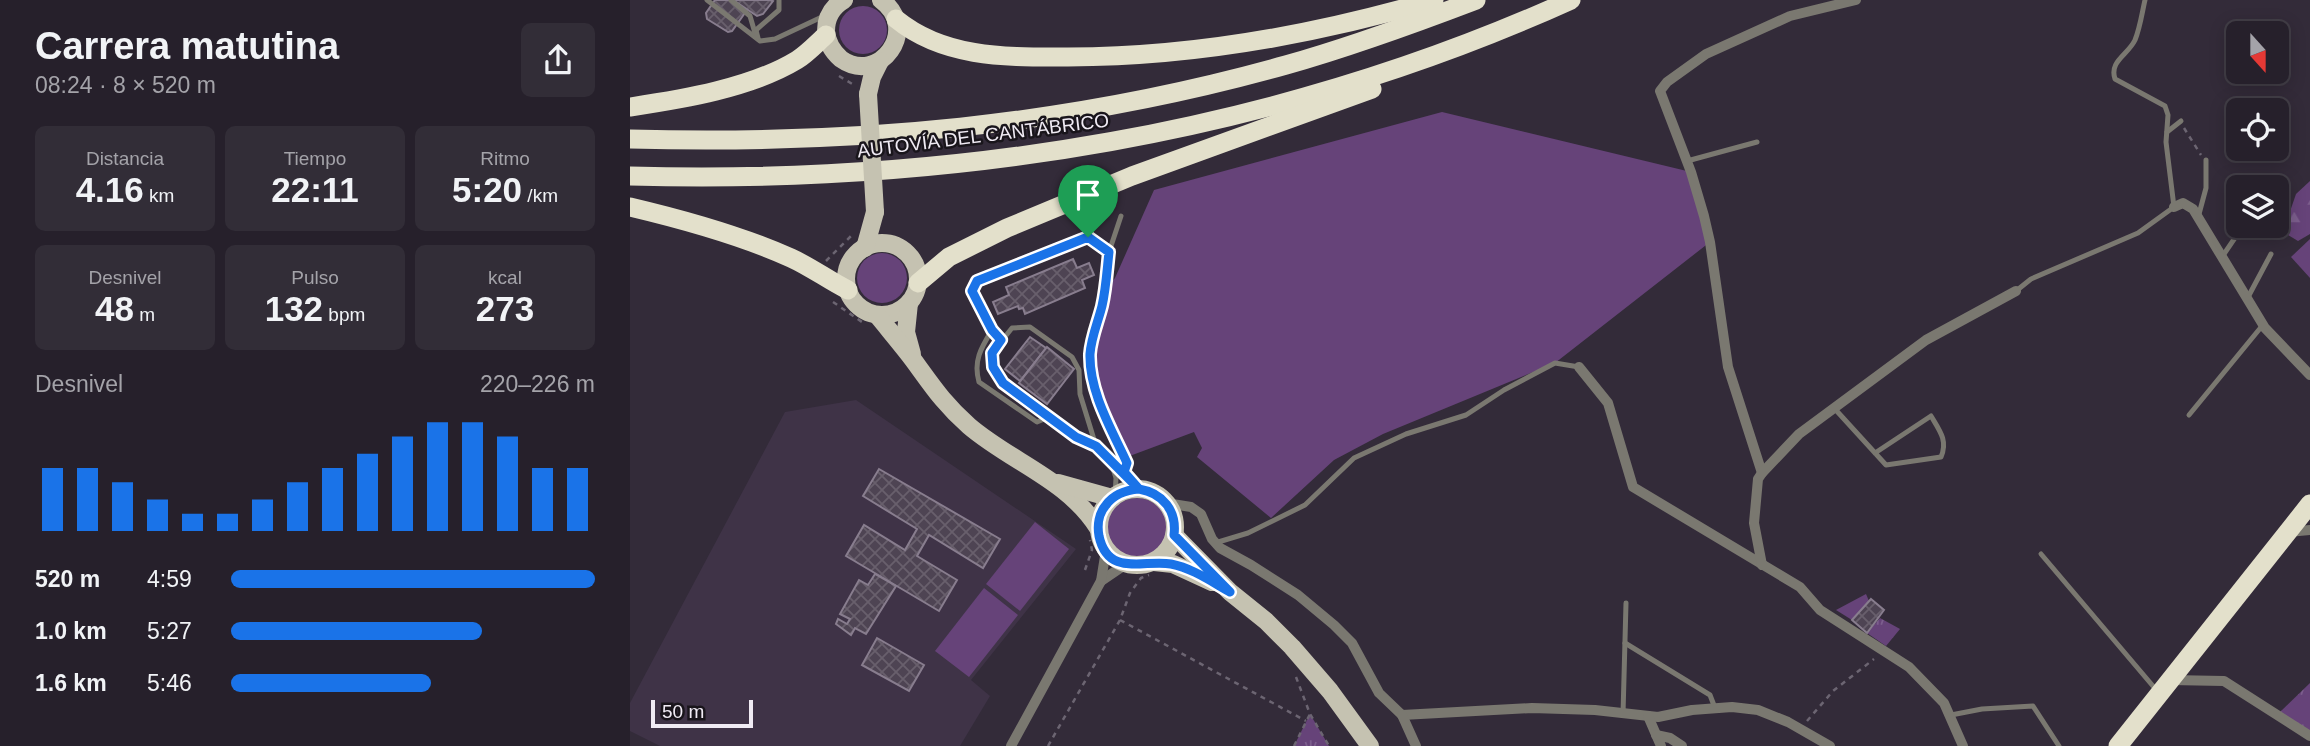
<!DOCTYPE html>
<html lang="es">
<head>
<meta charset="utf-8">
<style>
  :root { --surface:#26202b; --page:#322d37; --text:#f1f3f6; --muted:#a4a3a9; --line:#423e47; --accent:#1a73e8 }
  body { margin:0; font-family:Arial,sans-serif; background:var(--page); color:var(--text); height:100vh; display:flex; flex-direction:column; font-size:26px; white-space:nowrap }
  * { box-sizing:border-box; margin:0 }
  p { font-size:23px; color:var(--muted) }
  .icon { flex:none; width:38px; height:38px; fill:none; stroke:currentColor; stroke-width:2; stroke-linecap:round; stroke-linejoin:round }
  .map { position:relative; flex:1; overflow:hidden }
  .side { display:flex; flex-direction:column; background:var(--surface); width:630px }
  .side>* { flex:none }
  .needle { width:46px; rotate:159deg }
  .tools { position:absolute; left:1596px; top:21px; display:grid; gap:14px }
  .tools a { display:grid; place-items:center; width:63px; height:63px; border-radius:10px; background:var(--surface); box-shadow:0 4px 18px #0003,0 0 0 2px var(--line); font-size:35px }
  .scale { position:absolute; left:21px; bottom:18px; width:102px; box-sizing:border-box; padding-left:7px; border:4px solid #f0ebf4; border-top:0; font-size:19px; line-height:24px; white-space:nowrap; color:#f0ebf4; -webkit-text-stroke:5px #19151b; paint-order:stroke }
  .pin { position:absolute; display:grid; place-items:center; width:60px; height:60px; color:#fff; margin:-72px -30px; border-radius:50% 50% 50% 0; rotate:-45deg; box-shadow:0 0 7px #0007 }
  .pin .icon { rotate:45deg }
  .round { display:grid; place-items:center; flex:none; width:74px; height:74px; border-radius:10px; background:var(--page) }
  .headline { display:flex; align-items:center; justify-content:space-between; height:119px; padding:0 35px }
  h1 { font-size:38px; font-weight:700; line-height:52px }
  .stats { display:grid; grid-template-columns:repeat(3,1fr); gap:10px; height:119px; padding:7px 35px }
  .stats div { display:grid; align-content:center; border-radius:10px; background:var(--page); text-align:center }
  .stats b { font-size:35px; font-weight:700 }
  .stats small { font-size:19px; font-weight:400 }
  .stats p { font-size:19px }
  .chart { height:196px; padding:14px 35px }
  .chart p { display:flex; justify-content:space-between }
  .chart svg { width:100%; height:126px; margin-top:7px; stroke:var(--accent); stroke-width:6 }
  ul { padding:0 35px; list-style:none; font-size:23px }
  li { display:grid; grid-template-columns:112px 84px 1fr; align-items:center; height:52px }
  li i { height:18px; border-radius:9px; background:var(--accent) }
  main { display:flex; flex:1; min-height:0 }
  .map>svg:first-child { display:block }
  .built { fill:#3f3347 }
  .grass { fill:#664379 }
  .forest { fill:url(#forest-firs) }
  .park { fill:url(#park-tufts) }
  .building { fill:url(#building-cross-hatch); stroke:#887d8e; stroke-width:2 }
  .lines { fill:none; stroke-linecap:round; stroke-linejoin:round }
  .path { stroke:#6c6572; stroke-width:2.5; stroke-dasharray:5 5; stroke-linecap:butt }
  .lane { stroke:#7a7870; stroke-width:5 }
  .street { stroke:#7a7870; stroke-width:10 }
  .primary { stroke:#c5c2b1; stroke-width:18 }
  .highway { stroke:#e3e0cb; stroke-width:19 }
  .primary-bridge { stroke:#c5c2b1; stroke-width:18 }
  .route-casing { stroke:#fff; stroke-width:14 }
  .route { stroke:#1a73e8; stroke-width:9 }
  .labels { text-anchor:middle; stroke-width:5; stroke-linejoin:round; paint-order:stroke }
  .street-label { font-size:19px; fill:#f0ebf4; stroke:#19151b }
</style>
</head>
<body>
<main>
<section class="side">
<div class="headline"><div><h1>Carrera matutina</h1><p>08:24 · 8 × 520 m</p></div><a class="round"><svg class="icon" aria-label="share" viewBox="0 0 24 24"><path d="M12 15V3M7 8l5-5 5 5M5 13v7h14v-7"/></svg></a></div>
<div class="stats">
<div><p>Distancia</p><b>4.16<small> km</small></b></div>
<div><p>Tiempo</p><b>22:11</b></div>
<div><p>Ritmo</p><b>5:20<small> /km</small></b></div>
</div>
<div class="stats">
<div><p>Desnivel</p><b>48<small> m</small></b></div>
<div><p>Pulso</p><b>132<small> bpm</small></b></div>
<div><p>kcal</p><b>273</b></div>
</div>
<div class="chart"><p><span>Desnivel</span>220–226 m</p>
<svg viewBox="0 0 160 44" preserveAspectRatio="none"><path d="M5 44V22M15 44V22M25 44V27M35 44V33M45 44V38M55 44V38M65 44V33M75 44V27M85 44V22M95 44V17M105 44V11M115 44V6M125 44V6M135 44V11M145 44V22M155 44V22"/></svg>
</div>
<ul>
<li><b>520 m</b>4:59<i style="width:100%"></i></li>
<li><b>1.0 km</b>5:27<i style="width:69%"></i></li>
<li><b>1.6 km</b>5:46<i style="width:55%"></i></li>
</ul>
</section>
<div class="map">
<svg width="1680" height="746" viewBox="0 0 1680 746">
  <defs>
    <pattern id="forest-firs" width="22" height="20" patternUnits="userSpaceOnUse" patternTransform="scale(1.75)"><rect width="22" height="20" fill="#664379"/><path d="M5 1l3.5 6h-7zM16 11l3.5 6h-7z" fill="#7c5e8d"/></pattern>
    <pattern id="park-tufts" width="24" height="20" patternUnits="userSpaceOnUse" patternTransform="scale(1.75)"><rect width="24" height="20" fill="#664379"/><path d="M3 7l-1-3M5 7V3M7 7l1-3M15 17l-1-3M17 17v-4M19 17l1-3" fill="none" stroke="#7c5e8d"/></pattern>
    <pattern id="building-cross-hatch" width="8" height="8" patternUnits="userSpaceOnUse" patternTransform="scale(1.75)"><rect width="8" height="8" fill="#4e4453"/><path d="M0 0l8 8M0 8l8-8" fill="none" stroke="#685f6c"/></pattern>
  </defs>
  <rect width="100%" height="100%" fill="#332b39"/>
  <!-- built -->
  <polygon class="built" points="226,400 446,549 341,680 360,696 330,746 30,746 0,731 0,703 155,412"/>
  <!-- grass -->
  <g class="grass">
    <circle cx="233" cy="30" r="24"/>
    <polygon points="812,112 1061,172 1080,242 925,363 753,434 704,460 641,518 567,457 572,448 564,432 497,457 465,375 465,342 480,284 485,278 524,190"/>
    <polygon points="1680,239 1680,278 1661,257"/>
    <circle cx="252" cy="278" r="25"/>
    <circle cx="507" cy="528" r="30"/>
    <polygon points="405,522 439,549 390,611 356,584"/>
    <polygon points="354,588 388,615 339,677 305,651"/>
    <polygon points="1236,594 1239,601 1222,620 1206,610"/>
  </g>
  <!-- forest -->
  <polygon class="forest" points="1680,181 1680,234 1668,241 1653,232 1666,194"/>
  <!-- park -->
  <g class="park">
    <polygon points="1250,618 1270,629 1256,646 1237,633"/>
    <polygon points="1680,683 1680,736 1647,715"/>
    <polygon points="680,714 699,746 664,746"/>
  </g>
  <!-- building -->
  <g class="building">
    <polygon points="85,0 103,0 117,10 102,31 98,32 77,19 76,13"/>
    <polygon points="103,0 141,0 143,1 133,14 127,16"/>
    <polygon points="443,259 447,268 459,263 464,275 452,280 455,288 395,314 393,308 389,309 388,306 368,314 363,302 379,295 376,287"/>
    <polygon points="400,337 416,348 390,381 375,369"/>
    <polygon points="417,347 444,369 417,404 389,383"/>
    <polygon points="249,469 370,539 353,568 299,535 287,556 327,580 309,611 216,556 234,525 275,550 287,529 233,496"/>
    <polygon points="245,574 266,586 236,634 225,628 221,635 206,624 208,619 217,624 220,619 210,614 229,580 238,585"/>
    <polygon points="1241,599 1254,610 1237,633 1222,620"/>
    <polygon points="247,638 294,665 279,691 232,665"/>
  </g>
  <g class="lines">
    <!-- path -->
    <g class="path">
      <polyline points="209,76 224,85"/>
      <polyline points="1554,128 1571,155"/>
      <polyline points="196,261 221,236"/>
      <polyline points="203,302 232,322"/>
      <polyline points="455,570 462,550 460,540"/>
      <polyline points="490,620 676,721"/>
      <polyline points="666,677 680,714 699,746"/>
      <polyline points="1177,721 1203,691 1244,659"/>
      <polyline points="418,746 490,620 500,593 511,578 519,575"/>
      <polyline points="664,746 680,714"/>
    </g>
    <!-- lane -->
    <g class="lane">
      <polyline points="77,0 130,41 145,39 194,16"/>
      <polyline points="101,0 120,16 125,33"/>
      <polyline points="128,38 126,30 149,10 149,0"/>
      <polyline points="1537,132 1551,121"/>
      <polyline points="1057,161 1127,142"/>
      <polyline points="1569,214 1576,188 1576,160"/>
      <polyline points="479,252 491,216"/>
      <polyline points="1592,257 1611,229"/>
      <path d="M 1386,291 L 1401,279 L 1508,233 L 1544,207 L 1536,142 L 1538,115 L 1535,106 L 1485,79 C 1479,61 1498,55 1505,40 C 1510,28 1512,13 1515,0"/>
      <polyline points="1617,299 1641,254"/>
      <path d="M 362,330 C 351,348 343,361 349,382 L 407,422 L 419,417"/>
      <path d="M 371,340 L 362,330 L 342,291 L 347,281 L 458,237 L 479,252 C 477,270 476,289 472,306 C 468,322 461,338 460,354 C 459,392 482,430 497,463 L 494,472"/>
      <path d="M 1204,408 L 1256,465 L 1311,457 C 1318,441 1310,431 1301,416 L 1245,453"/>
      <polyline points="1559,415 1632,326"/>
      <polyline points="466,446 450,394 449,370 442,357 400,327 382,328 362,353 363,367 373,383 446,437 466,446 509,489"/>
      <polyline points="481,462 486,478 485,496"/>
      <polyline points="585,543 618,533 675,505 724,458 776,434 836,415 874,390 925,363 949,367"/>
      <polyline points="1411,554 1528,692"/>
      <polyline points="995,643 1080,695 1085,708"/>
      <polyline points="993,714 996,603"/>
      <polyline points="1321,715 1352,709 1403,706 1429,746"/>
    </g>
    <!-- street -->
    <g class="street">
      <polyline points="1544,207 1553,203 1563,209 1635,328 1680,375"/>
      <polyline points="949,367 978,403 1003,487 1170,587 1190,610 1279,667 1314,703 1333,746"/>
      <polyline points="1132,473 1098,367 1080,242 1074,216 1061,172 1030,91 1037,82 1076,54 1160,16 1226,0"/>
      <polyline points="536,503 561,507 571,514 582,539 590,548 621,565 668,595 704,625 722,643 749,693 772,715 902,708 965,710 1028,717 1062,710 1102,707 1128,710 1158,722 1200,746"/>
      <polyline points="1658,532 1680,530"/>
      <polyline points="1132,565 1124,523 1128,479 1132,473 1169,434 1296,340 1386,291"/>
      <polyline points="471,581 496,564"/>
      <polyline points="1540,680 1594,681 1680,736"/>
      <polyline points="772,715 786,746"/>
      <polyline points="1018,716 1031,746"/>
      <polyline points="1026,735 1040,738 1052,746"/>
      <polyline points="381,746 471,581 476,550"/>
    </g>
    <!-- primary -->
    <g class="primary">
      <path d="M 214,0 C 202,7 196,18 196,31 C 197,43 203,52 211,59 C 249,86 291,29 251,0"/>
      <polyline points="238,94 242,77 250,61"/>
      <circle cx="252" cy="279" r="36"/>
      <polyline points="235,248 245,212"/>
      <polyline points="279,303 276,332 282,354"/>
      <path d="M 247,315 C 259,330 272,345 284,361 C 303,387 314,404 339,426 C 381,462 438,480 468,528"/>
      <polyline points="428,483 482,498"/>
      <circle cx="507" cy="527" r="38"/>
      <polyline points="544,535 600,592 636,621 662,647 700,691 740,746"/>
      <polyline points="524,562 543,564 582,582"/>
    </g>
    <!-- highway -->
    <g class="highway">
      <path d="M 266,19 C 315,59 378,57 438,57 C 563,57 684,35 804,0"/>
      <path d="M 0,107 C 53,99 121,88 167,60 C 178,53 187,43 196,35"/>
      <path d="M 0,139 C 224,145 439,126 656,65 C 720,47 783,24 846,0"/>
      <path d="M 0,176 C 323,185 645,134 941,0"/>
      <path d="M 0,207 C 55,220 110,235 161,258 C 181,267 198,280 218,290"/>
      <polyline points="288,283 319,257 377,228 502,176 742,89"/>
      <polyline points="1488,746 1680,504"/>
    </g>
    <!-- primary-bridge -->
    <polyline class="primary-bridge" points="238,94 245,212"/>
  </g>
  <g class="lines">
    <!-- route casing -->
    <g class="route-casing">
      <path id="route" d="M 458,237 L 479,252 C 477,270 476,289 472,306 C 468,322 461,338 460,354 C 459,392 482,430 497,463 L 494,472 L 509,489 C 496,490 484,494 476,505 C 469,513 467,525 469,536 C 478,578 515,559 541,564 C 562,568 582,582 600,592 L 544,535 C 547,511 533,493 509,489 L 466,446 L 446,437 L 373,383 L 363,367 L 362,353 L 371,340 L 362,330 L 342,291 L 347,281 L 458,237"/>
    </g>
    <!-- route -->
    <use href="#route" class="route"/>
  </g>
  <g class="labels">
    <!-- street labels -->
    <g class="street-label">
      <text transform="translate(353 135) rotate(-7)" y="7">AUTOVÍA DEL CANTÁBRICO</text>
    </g>
  </g>
</svg>
<div class="tools">
<a><svg class="needle" viewBox="-14 -14 28 28"><path d="M0-13l5 13h-10z" fill="#e53935"/><path d="M0 13l5-13h-10z" fill="#a4a3a9"/></svg></a>
<a><svg class="icon" aria-label="locate" viewBox="0 0 24 24"><circle cx="12" cy="12" r="6"/><path d="M12 2v4M12 18v4M2 12h4M18 12h4"/></svg></a>
<a><svg class="icon" aria-label="layers" viewBox="0 0 24 24"><path d="M12 4l9 5-9 5-9-5zM3 14l9 5 9-5"/></svg></a>
</div>
<div class="scale">50 m</div>
<div class="pin" style="left:458px;top:237px;background:#1e9e55"><svg class="icon" aria-label="arrive" viewBox="0 0 24 24"><path d="M6 21V4h12l-3 4 3 4H6"/></svg></div>
</div>
</main>
</body>
</html>
